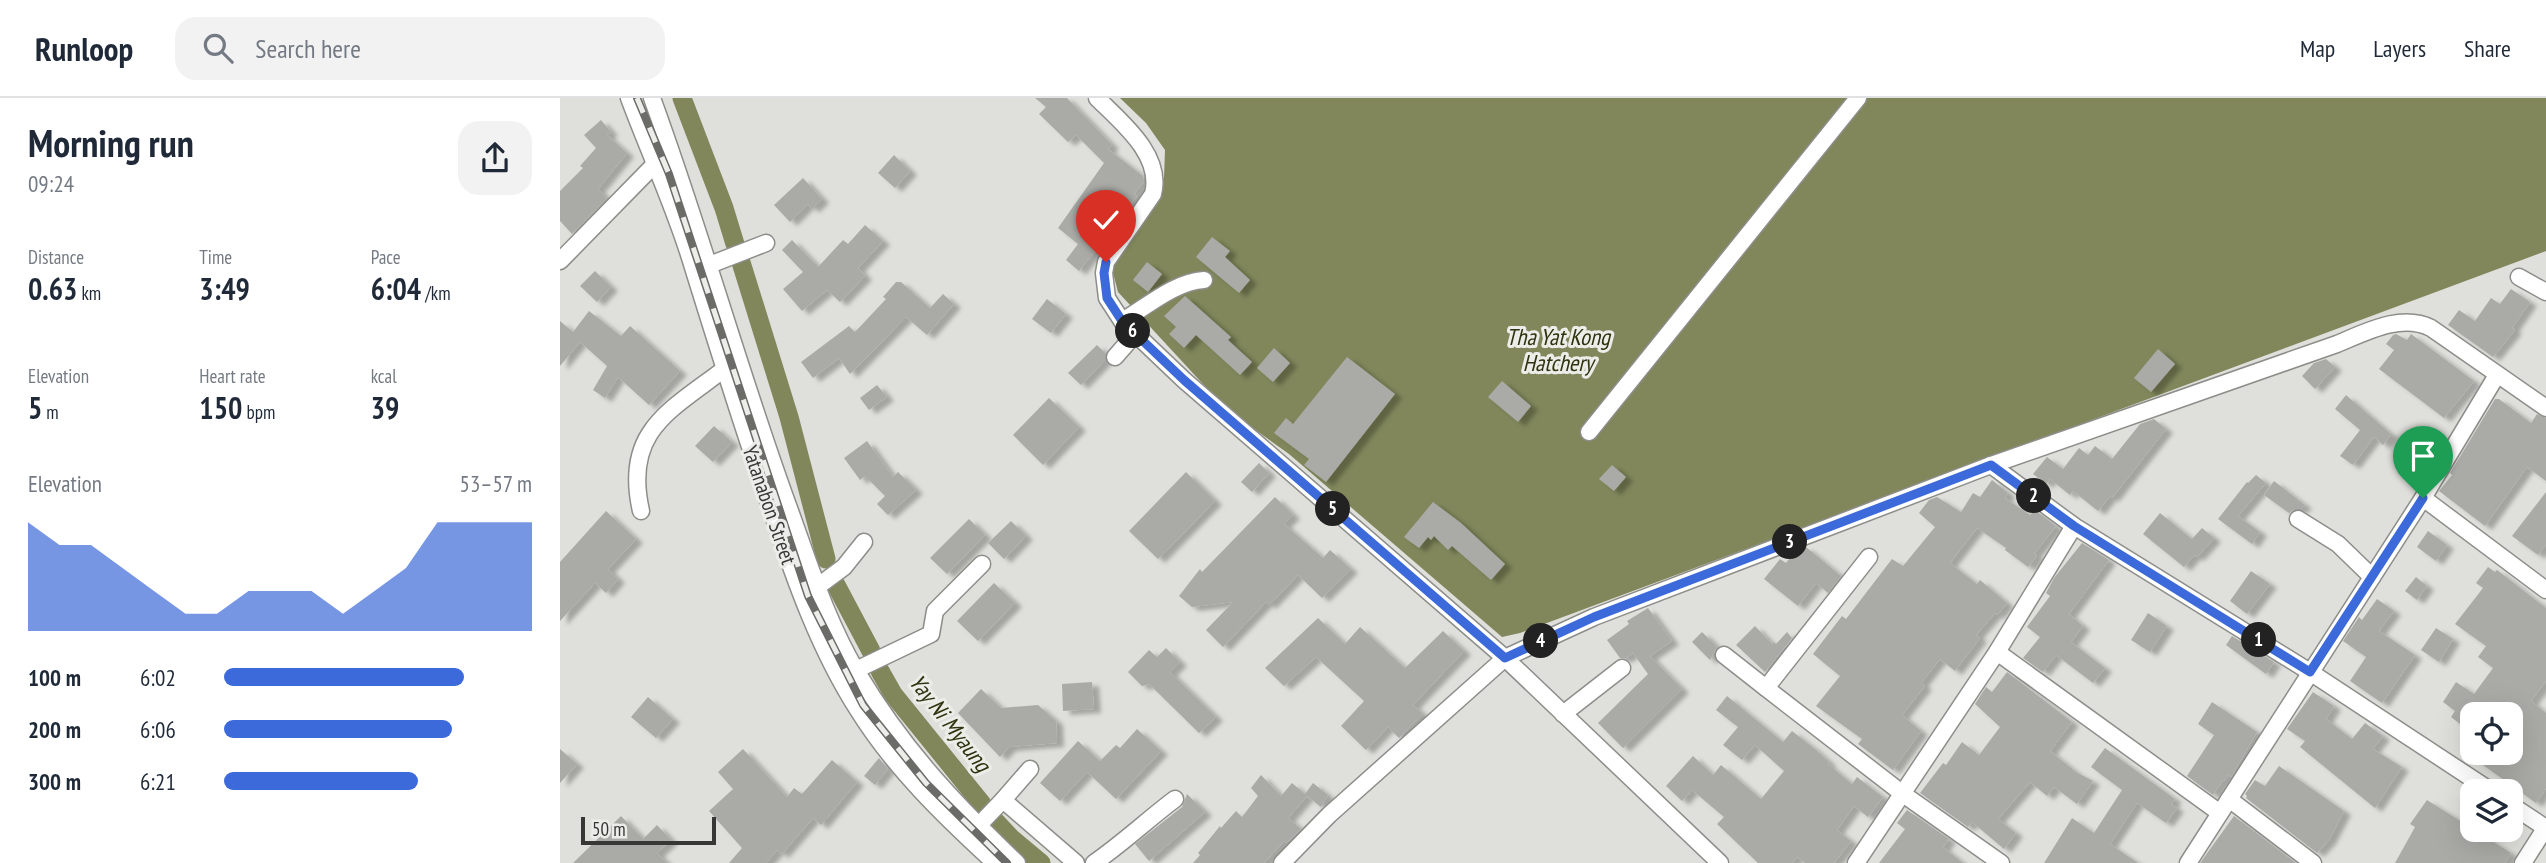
<!DOCTYPE html>
<html lang="en">
<head>
<meta charset="utf-8">
<style>
  :root { --surface:#fff; --page:#f2f2f3; --text:#1f2937; --muted:#747a83; --line:#e0e1e3; --accent:#3d6ada }
  body { margin:0; font-family:"PT Sans Narrow",sans-serif; background:var(--page); color:var(--text); height:100vh; display:flex; flex-direction:column; font-size:26px; white-space:nowrap }
  * { box-sizing:border-box; margin:0 }
  p { font-size:23px; color:var(--muted) }
  .icon { flex:none; width:38px; height:38px; fill:none; stroke:currentColor; stroke-width:2; stroke-linecap:round; stroke-linejoin:round }
  .map { position:relative; flex:1; overflow:hidden }
  .sheet { display:flex; flex-direction:column; background:var(--surface); width:560px }
  .sheet>* { flex:none }
  .fabs { position:absolute; left:1900px; top:604px; display:grid; gap:14px }
  .fabs a { display:grid; place-items:center; width:63px; height:63px; border-radius:14px; background:var(--surface); box-shadow:0 7px 28px #0002; font-size:35px }
  .scale { position:absolute; left:21px; bottom:18px; width:135px; box-sizing:border-box; padding-left:7px; border:4px solid #373735; border-top:0; font-size:19px; line-height:24px; white-space:nowrap; color:#373735; -webkit-text-stroke:5px #ecede9; paint-order:stroke }
  .pin { position:absolute; display:grid; place-items:center; width:60px; height:60px; color:#fff; margin:-72px -30px; border-radius:50% 50% 50% 0; rotate:-45deg; box-shadow:0 0 7px #0007 }
  .pin .icon { rotate:45deg }
  .km { position:absolute; width:35px; height:35px; margin:-18px; border-radius:50%; background:#222; color:#fff; font-size:19px; line-height:35px; text-align:center }
  .round { display:grid; place-items:center; flex:none; width:74px; height:74px; border-radius:21px; background:var(--page) }
  .summary { display:flex; align-items:center; justify-content:space-between; height:119px; padding:0 28px }
  h1 { font-size:38px; font-weight:700; line-height:52px }
  .figures { display:grid; grid-template-columns:repeat(3,1fr); gap:10px; height:119px; padding:7px 28px }
  .figures div { display:grid; align-content:center }
  .figures b { font-size:30px; font-weight:700 }
  .figures small { font-size:19px; font-weight:400 }
  .figures p { font-size:19px }
  .chart { height:196px; padding:14px 28px }
  .chart p { display:flex; justify-content:space-between }
  .chart svg { width:100%; height:126px; margin-top:7px; fill:var(--accent); opacity:.7 }
  ul { padding:0 28px; list-style:none; font-size:23px }
  li { display:grid; grid-template-columns:112px 84px 1fr; align-items:center; height:52px }
  li i { height:18px; border-radius:9px; background:var(--accent) }
  header { display:flex; align-items:center; gap:42px; box-sizing:border-box; height:98px; padding:0 35px; background:var(--surface); border-bottom:2px solid var(--line) }
  header strong { font-size:33px }
  nav { display:flex; gap:38px; margin-inline-start:auto; font-size:24px }
  .search { width:490px; height:63px; background:var(--page); display:flex; align-items:center; gap:18px; box-sizing:border-box; padding:0 24px; border-radius:21px; color:var(--muted); font-size:26px }
  main { display:flex; flex:1; min-height:0 }
  .map>svg:first-child { display:block }
  .water { fill:#81875b }
  .lines { fill:none; stroke-linecap:round; stroke-linejoin:round }
  .canal { stroke:#81875b; stroke-width:19 }
  .building { fill:#aaaba7; filter:url(#shadow) }
  .street-casing { stroke:#8d8e8a; stroke-width:19 }
  .street { stroke:#fff; stroke-width:16 }
  .rail-casing { stroke:#6b6b68; stroke-width:8 }
  .rail { stroke:#ecede9; stroke-width:5; stroke-dasharray:16; stroke-linecap:butt }
  .route-casing { stroke:#fff; stroke-width:14 }
  .route { stroke:#3d6ada; stroke-width:9 }
  .labels { text-anchor:middle; stroke-width:6; stroke-linejoin:round; paint-order:stroke }
  .street-label { font-size:21px; fill:#373735; stroke:#ecede9 }
  .water-label { font-size:23px; font-style:italic; fill:#30330f; stroke:#ecede9 }
</style>
</head>
<body>
<header>
<strong>Runloop</strong>
<div class="search"><svg class="icon" aria-label="search" viewBox="0 0 24 24"><circle cx="10" cy="10" r="6"/><path d="M15 15l6 6"/></svg>Search here</div>
<nav><a>Map</a><a>Layers</a><a>Share</a></nav>
</header>
<main>
<section class="sheet">
<div class="summary"><div><h1>Morning run</h1><p>09:24</p></div><a class="round"><svg class="icon" aria-label="share" viewBox="0 0 24 24"><path d="M12 15V3M7 8l5-5 5 5M5 13v7h14v-7"/></svg></a></div>
<div class="figures">
<div><p>Distance</p><b>0.63<small> km</small></b></div>
<div><p>Time</p><b>3:49</b></div>
<div><p>Pace</p><b>6:04<small> /km</small></b></div>
</div>
<div class="figures">
<div><p>Elevation</p><b>5<small> m</small></b></div>
<div><p>Heart rate</p><b>150<small> bpm</small></b></div>
<div><p>kcal</p><b>39</b></div>
</div>
<div class="chart"><p><span>Elevation</span>53–57 m</p>
<svg viewBox="0 0 160 44" preserveAspectRatio="none"><path d="M0 44V6L10 14L20 14L30 22L40 30L50 38L60 38L70 30L80 30L90 30L100 38L110 30L120 22L130 6L140 6L150 6L160 6V44z"/></svg>
</div>
<ul>
<li><b>100 m</b>6:02<i style="width:78%"></i></li>
<li><b>200 m</b>6:06<i style="width:74%"></i></li>
<li><b>300 m</b>6:21<i style="width:63%"></i></li>
</ul>
</section>
<div class="map">
<svg width="1986" height="765" viewBox="0 0 1986 765">
  <defs>
    <filter id="shadow"><feDropShadow dx="7" dy="4" stdDeviation="2" flood-color="#0004"/></filter>
  </defs>
  <rect width="100%" height="100%" fill="#dfdfdb"/>
  <!-- water -->
  <polygon class="water" points="560,0 1986,0 1986,153 960,535 942,539 729,356 666,311 558,194 551,167 588,103 604,80 605,52 586,25"/>
  <g class="lines">
    <!-- canal -->
    <g class="canal">
      <polyline points="122,0 164,110 175,146"/>
      <polyline points="180,161 229,319 266,461"/>
      <polyline points="276,487 311,553"/>
      <polyline points="320,573 333,596 422,706"/>
      <polyline points="436,724 451,740 481,765"/>
    </g>
  </g>
  <!-- building -->
  <g class="building">
    <polygon points="475,0 507,0 552,47 548,51 583,78 584,83 574,96 577,98 561,118 563,120 544,147 541,145 519,173 506,162 518,146 498,130 544,65 516,37 508,44 479,16 486,9"/>
    <polygon points="41,22 51,34 47,37 67,55 38,91 47,100 12,136 0,123 0,93 23,70 20,68 36,50 24,37"/>
    <polygon points="334,57 350,73 335,90 318,75"/>
    <polygon points="243,80 262,101 252,111 248,106 230,124 214,107"/>
    <polygon points="305,127 323,143 298,170 305,178 280,204 267,192 242,213 223,191 243,174 222,152 232,142 258,169 283,142 288,146"/>
    <polygon points="652,139 670,153 665,159 690,182 679,195 636,159"/>
    <polygon points="587,164 602,176 588,194 573,182"/>
    <polygon points="35,173 51,189 37,204 20,188"/>
    <polygon points="336,184 341,184 370,210 383,196 394,206 367,237 346,219 290,276 279,260 253,280 241,264 289,228 295,234 326,201 323,199"/>
    <polygon points="1951,191 1970,204 1952,230 1955,232 1933,259 1888,227 1899,212 1915,223 1931,200 1940,206"/>
    <polygon points="625,198 671,239 668,242 692,264 680,277 636,237 624,250 609,236 616,229 604,218"/>
    <polygon points="487,201 506,216 491,235 472,221"/>
    <polygon points="29,213 61,238 70,228 120,273 89,307 58,279 45,300 33,292 47,268 20,244 0,268 0,223 13,234"/>
    <polygon points="1836,236 1847,242 1851,236 1914,283 1884,320 1819,271 1834,252 1826,246 1833,237"/>
    <polygon points="537,247 545,255 545,262 521,287 508,275"/>
    <polygon points="714,250 730,265 713,284 697,270"/>
    <polygon points="1598,251 1615,266 1591,294 1574,280"/>
    <polygon points="787,259 835,296 766,384 744,367 749,361 714,335 726,320 733,326"/>
    <polygon points="1766,261 1775,269 1755,291 1742,278 1754,265"/>
    <polygon points="942,283 971,308 958,324 928,299"/>
    <polygon points="317,287 327,299 309,312 300,300"/>
    <polygon points="1786,297 1831,336 1823,347 1814,339 1793,367 1780,358 1800,332 1775,311"/>
    <polygon points="489,300 519,329 483,367 453,337"/>
    <polygon points="1935,301 1939,301 1971,325 1977,316 1986,320 1986,383 1967,369 1925,428 1879,393 1892,377 1890,375"/>
    <polygon points="1594,321 1606,331 1552,400 1550,398 1538,413 1513,393 1510,397 1490,381 1486,386 1473,376 1487,359 1503,371 1519,350 1528,357 1535,348 1552,361 1580,326"/>
    <polygon points="154,328 172,344 153,364 135,348"/>
    <polygon points="307,343 333,379 338,374 356,392 328,417 317,406 325,398 305,378 300,382 284,360"/>
    <polygon points="699,365 709,375 692,394 681,384"/>
    <polygon points="1052,367 1066,379 1054,393 1039,381"/>
    <polygon points="626,374 655,403 598,461 569,433"/>
    <polygon points="1696,377 1706,385 1678,418 1700,434 1692,446 1658,421 1687,384 1688,385"/>
    <polygon points="1432,382 1448,395 1445,400 1470,417 1475,412 1496,428 1474,456 1477,458 1468,469 1445,452 1446,450 1417,430 1390,465 1417,486 1420,482 1447,505 1437,517 1435,515 1416,537 1420,540 1395,573 1380,561 1361,585 1365,588 1342,617 1361,633 1333,672 1298,646 1302,641 1256,608 1280,578 1253,556 1282,518 1286,521 1332,461 1343,468 1375,429 1359,415 1369,402 1377,399 1401,414 1413,395 1420,399"/>
    <polygon points="1714,383 1745,407 1741,411 1734,411 1729,415 1704,397"/>
    <polygon points="1986,394 1986,446 1978,457 1952,438"/>
    <polygon points="715,399 733,417 724,426 763,460 770,452 791,471 762,500 738,477 709,507 706,504 663,549 646,532 673,504 632,509 619,498 640,471 642,474"/>
    <polygon points="873,404 901,425 945,466 931,482 892,448 888,452 874,438 871,442 868,439 859,450 844,439"/>
    <polygon points="46,413 76,441 48,471 58,481 46,495 35,485 0,523 0,464"/>
    <polygon points="1600,415 1632,441 1642,430 1654,440 1637,459 1634,457 1624,469 1583,436"/>
    <polygon points="409,421 425,437 387,476 370,460"/>
    <polygon points="451,423 466,438 444,461 428,445"/>
    <polygon points="1868,433 1887,447 1876,463 1857,449"/>
    <polygon points="1522,445 1549,462 1509,516 1523,528 1511,544 1545,570 1533,585 1496,557 1483,574 1463,560 1480,539 1467,529 1490,498 1486,495 1494,480"/>
    <polygon points="1246,449 1281,478 1268,495 1256,485 1238,508 1204,481 1220,461 1226,465 1235,453"/>
    <polygon points="1928,469 1935,474 1937,472 1986,510 1986,583 1971,603 1986,615 1986,690 1976,705 1905,654 1951,654 1951,616 1913,616 1913,636 1891,619 1895,613 1883,604 1896,584 1914,596 1933,570 1918,559 1926,548 1895,526 1923,490 1916,485"/>
    <polygon points="1691,473 1710,486 1687,516 1670,503"/>
    <polygon points="1856,479 1867,488 1857,502 1845,493"/>
    <polygon points="434,485 455,505 418,543 397,523"/>
    <polygon points="1817,501 1834,513 1819,533 1855,557 1822,605 1790,583 1806,559 1783,543 1799,519 1802,522"/>
    <polygon points="1088,510 1112,543 1090,558 1122,591 1063,650 1038,625 1088,576 1073,555 1066,560 1060,560 1047,542 1069,526 1067,523"/>
    <polygon points="1588,515 1607,528 1590,554 1571,542"/>
    <polygon points="758,520 785,546 800,529 845,570 883,533 904,553 853,607 863,616 839,640 828,629 806,652 781,628 804,603 756,559 724,588 705,570"/>
    <polygon points="1195,528 1212,546 1214,544 1216,546 1227,534 1232,540 1205,574 1176,547"/>
    <polygon points="1876,530 1893,541 1879,564 1861,552"/>
    <polygon points="1142,534 1157,549 1150,562 1132,544"/>
    <polygon points="1672,538 1714,564 1706,576 1666,547"/>
    <polygon points="606,550 620,564 610,574 656,619 639,635 589,586 582,588 568,574 589,552 597,559"/>
    <polygon points="1447,574 1512,624 1490,653 1516,674 1533,683 1517,706 1494,689 1487,698 1470,684 1438,721 1456,735 1444,751 1412,724 1408,729 1360,695 1383,665 1386,667 1402,644 1419,657 1440,629 1415,606 1426,589 1432,594"/>
    <polygon points="532,584 534,611 503,613 502,586"/>
    <polygon points="421,591 441,610 478,607 496,623 497,645 449,649 440,659 398,615"/>
    <polygon points="1753,594 1774,608 1766,621 1792,641 1805,625 1823,638 1813,651 1842,669 1815,710 1740,649 1745,643 1727,631"/>
    <polygon points="1167,598 1223,644 1232,633 1255,651 1269,664 1268,666 1292,686 1297,679 1323,699 1308,719 1294,708 1277,732 1291,743 1274,765 1245,765 1237,759 1232,765 1198,765 1157,726 1164,719 1132,692 1122,703 1106,688 1133,658 1153,677 1161,667 1201,701 1224,673 1195,647 1182,662 1163,647 1178,629 1156,612"/>
    <polygon points="88,599 113,621 96,640 71,619"/>
    <polygon points="1652,604 1697,634 1671,679 1668,677 1664,683 1663,682 1653,697 1627,678 1654,637 1638,626"/>
    <polygon points="577,631 601,653 556,701 527,674 500,703 480,685 518,643 540,663 556,647 560,650"/>
    <polygon points="1545,650 1615,701 1611,706 1617,710 1606,725 1577,705 1550,746 1578,765 1484,765 1512,720 1534,735 1562,692 1531,669"/>
    <polygon points="0,651 17,666 0,685"/>
    <polygon points="183,651 227,699 234,690 242,696 272,662 297,684 261,727 253,720 222,756 217,752 206,765 169,765 182,750 149,713 173,691 158,674"/>
    <polygon points="319,660 328,671 315,687 304,678"/>
    <polygon points="1719,668 1784,713 1769,742 1757,755 1686,700 1687,698 1685,696 1695,682 1705,688"/>
    <polygon points="701,677 721,698 732,685 745,696 753,685 768,697 761,709 747,698 728,720 741,731 726,745 724,743 704,765 633,765 640,757 638,755 660,728 661,730 676,713 682,719 698,698 691,690"/>
    <polygon points="627,696 645,714 589,763 575,746 622,709"/>
    <polygon points="1867,702 1951,755 1945,765 1835,765 1855,729 1850,726"/>
    <polygon points="1347,712 1389,741 1383,749 1403,765 1319,765 1345,731 1337,725"/>
    <polygon points="61,718 83,741 97,727 111,742 97,755 107,765 13,765"/>
    <polygon points="1674,718 1736,765 1640,765"/>
  </g>
  <g class="lines">
    <!-- street casing -->
    <g class="street-casing">
      <g id="street">
        <path d="M 69,0 C 89,54 114,107 131,163 C 157,247 183,331 212,414 C 235,482 259,551 298,612 C 334,670 385,719 435,765"/>
        <path d="M 92,0 C 142,136 180,277 230,413 C 250,468 267,524 297,574 C 343,651 393,704 457,765"/>
        <path d="M 537,0 C 561,24 603,57 593,96 L 546,164 L 544,175 L 547,200 L 562,223 L 624,282 L 945,560 L 1160,765"/>
        <polyline points="0,163 96,65"/>
        <polyline points="139,171 206,145"/>
        <polyline points="1959,179 1986,194"/>
        <path d="M 562,223 C 588,208 614,184 644,182"/>
        <polyline points="555,259 576,235"/>
        <polyline points="1029,334 1298,0"/>
        <polyline points="1431,367 1514,428 1750,574 1931,693"/>
        <polyline points="1863,400 1986,492"/>
        <path d="M 81,413 C 63,334 109,313 163,272 L 172,269"/>
        <polyline points="1738,421 1778,446 1812,479"/>
        <polyline points="1309,459 1206,590 1343,696 1441,765"/>
        <polyline points="257,489 284,469 304,444"/>
        <polyline points="1437,554 1660,715"/>
        <polyline points="1164,557 1206,590"/>
        <polyline points="296,572 371,536 375,513 422,466"/>
        <polyline points="1003,616 1062,570"/>
        <polyline points="470,671 443,702 516,765"/>
        <polyline points="1669,701 1753,765"/>
        <polyline points="1951,707 1986,730"/>
        <polyline points="418,728 443,702"/>
        <path d="M 534,765 C 563,745 587,722 615,701"/>
        <path d="M 722,765 L 769,717 L 945,560 L 1034,519 L 1431,367 L 1777,246 C 1806,234 1841,215 1871,230 L 1986,310"/>
        <polyline points="1296,765 1437,554 1514,428"/>
        <polyline points="1628,765 1863,400 1937,277"/>
        <polyline points="1963,765 1986,729"/>
      </g>
    </g>
    <!-- street -->
    <use href="#street" class="street"/>
    <!-- rail casing -->
    <g class="rail-casing">
      <polyline id="rail" points="77,0 109,76 248,498 303,607 366,685 447,765"/>
    </g>
    <!-- rail -->
    <use href="#rail" class="rail"/>
  </g>
  <g class="lines">
    <!-- route casing -->
    <g class="route-casing">
      <polyline id="route" points="546,164 544,175 547,200 562,223 624,282 945,560 1034,519 1431,367 1514,428 1750,574 1863,400"/>
    </g>
    <!-- route -->
    <use href="#route" class="route"/>
  </g>
  <g class="labels">
    <!-- street labels -->
    <g class="street-label">
      <text transform="translate(209 407) rotate(71)" y="7">Yatanabon Street</text>
    </g>
    <!-- water labels -->
    <g class="water-label">
      <text x="998" y="247">Tha Yat Kong<tspan x="998" dy="26">Hatchery</tspan></text>
      <text transform="translate(390 625) rotate(52)" y="8">Yay Ni Myaung</text>
    </g>
  </g>
</svg>
<div class="fabs">
<a><svg class="icon" aria-label="locate" viewBox="0 0 24 24"><circle cx="12" cy="12" r="6"/><path d="M12 2v4M12 18v4M2 12h4M18 12h4"/></svg></a>
<a><svg class="icon" aria-label="layers" viewBox="0 0 24 24"><path d="M12 4l9 5-9 5-9-5zM3 14l9 5 9-5"/></svg></a>
</div>
<div class="scale">50 m</div>
<div class="pin" style="left:1863px;top:400px;background:#1e9e55"><svg class="icon" aria-label="arrive" viewBox="0 0 24 24"><path d="M6 21V4h12l-3 4 3 4H6"/></svg></div>
<div class="pin" style="left:546px;top:164px;background:#d93025"><svg class="icon" aria-label="check" viewBox="0 0 24 24"><path d="M5 12l5 5 9-10"/></svg></div>
<b class="km" style="left:1699px;top:542px">1</b>
<b class="km" style="left:1474px;top:398px">2</b>
<b class="km" style="left:1230px;top:444px">3</b>
<b class="km" style="left:981px;top:543px">4</b>
<b class="km" style="left:773px;top:411px">5</b>
<b class="km" style="left:573px;top:233px">6</b>
</div>
</main>
</body>
</html>
